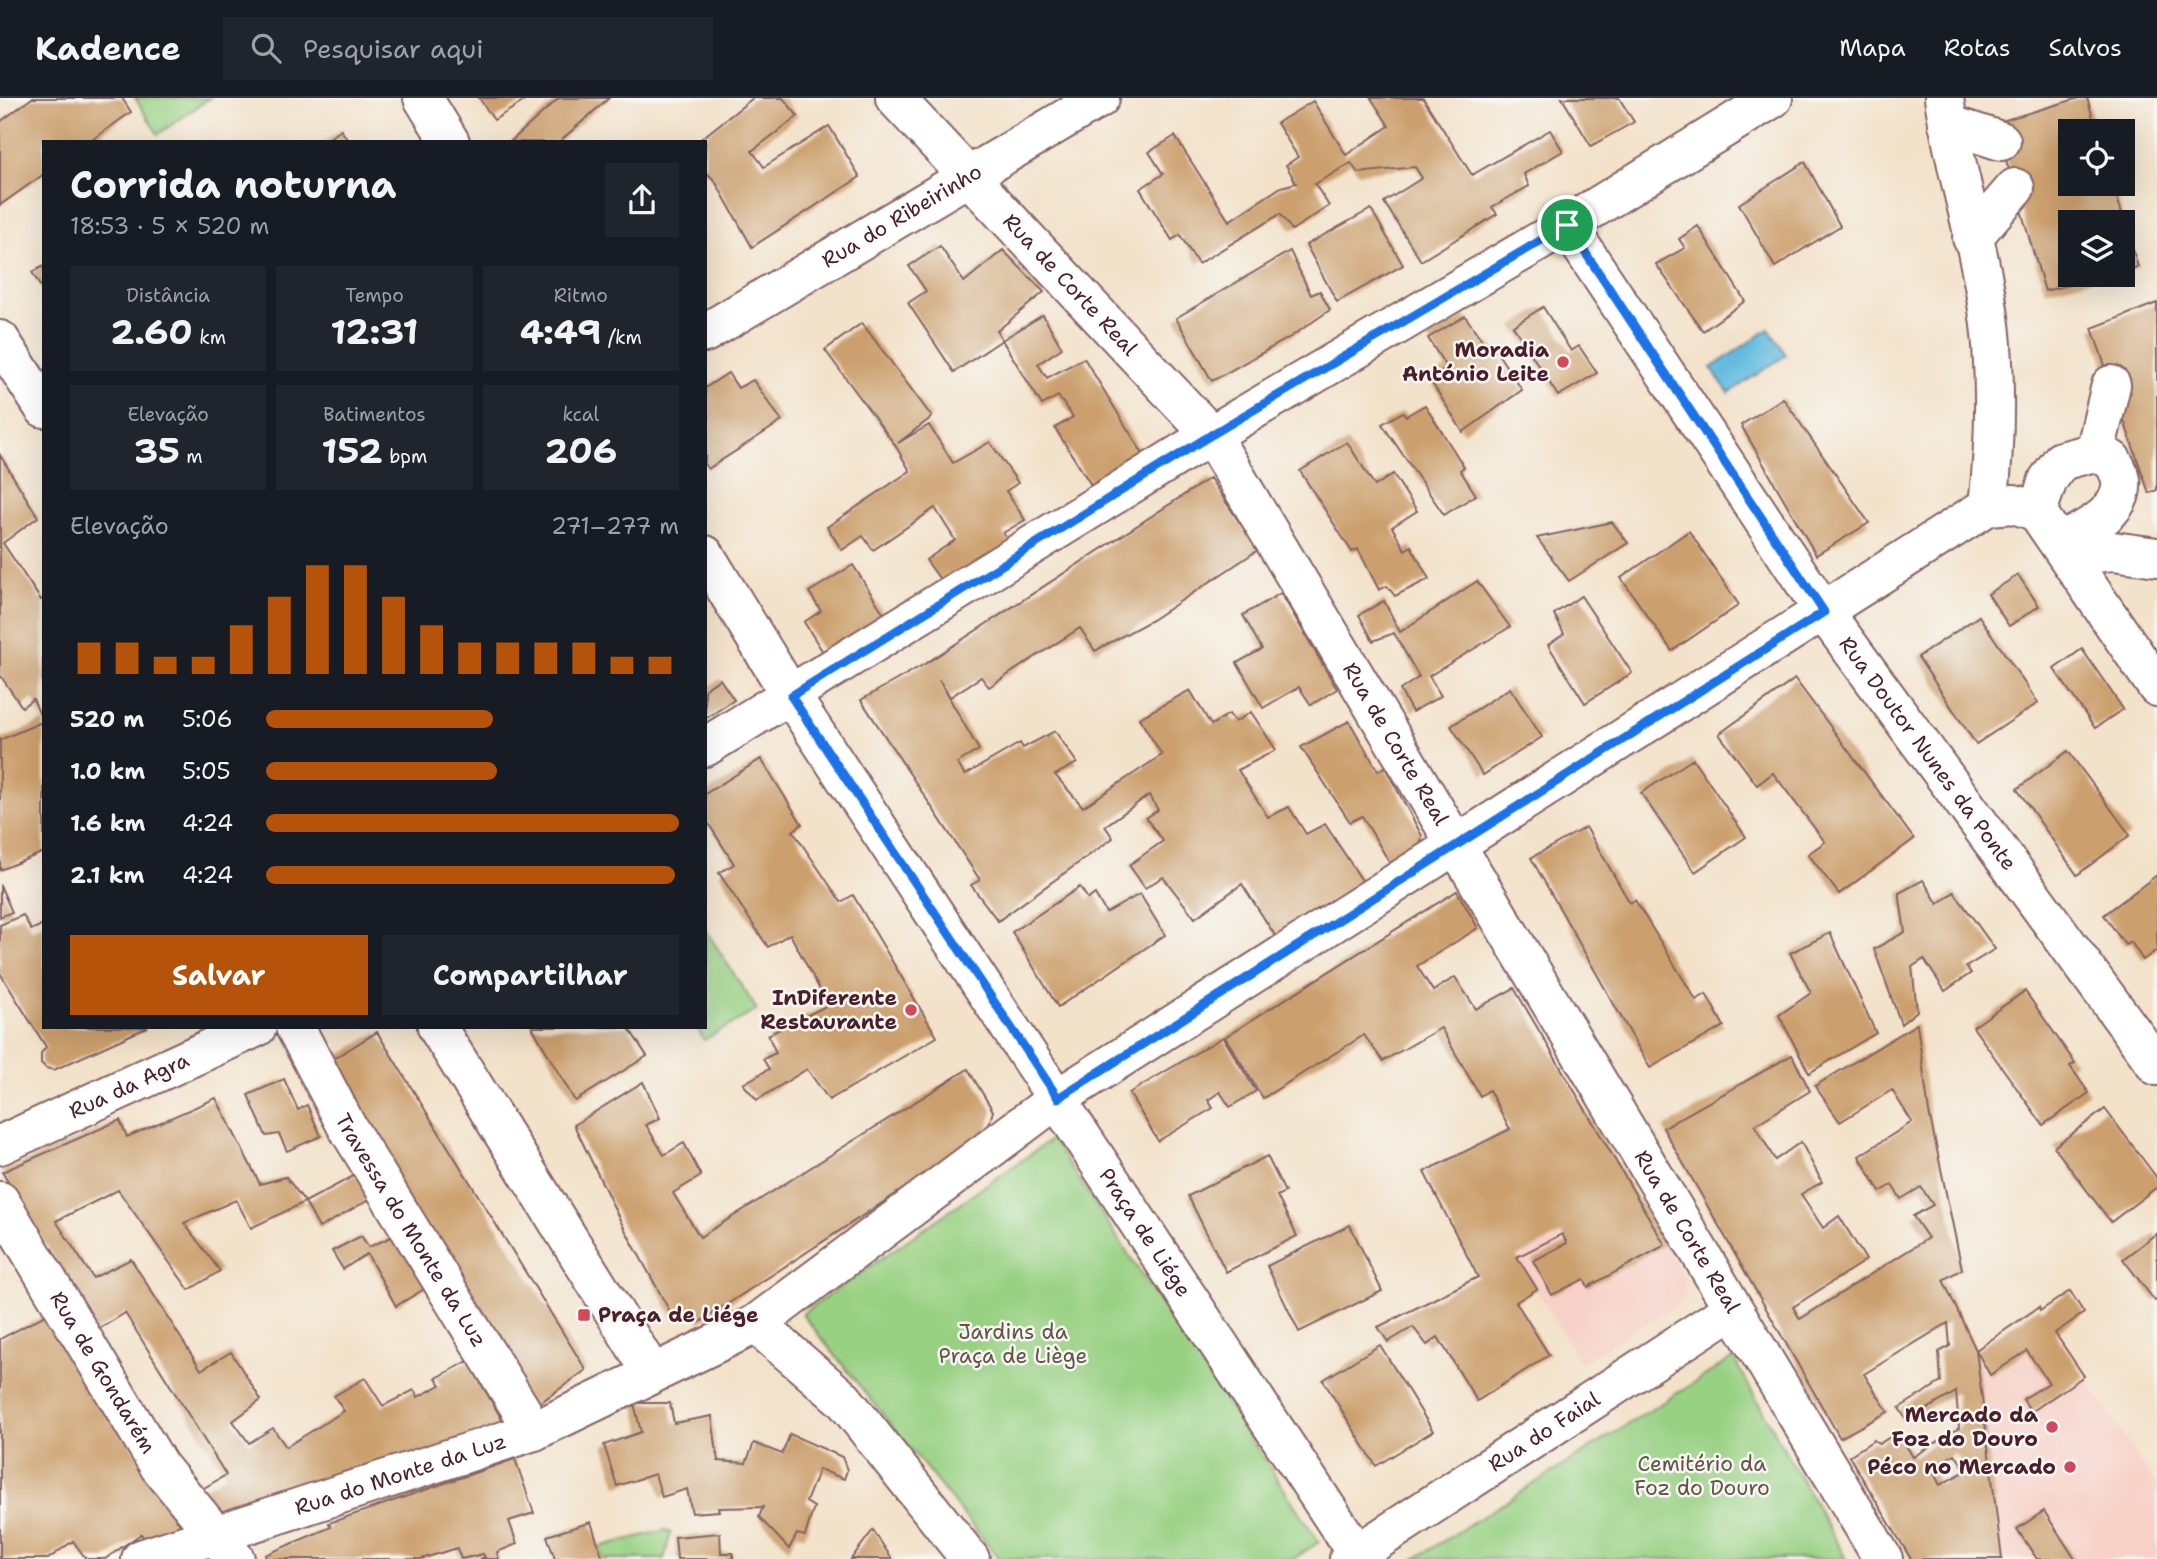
<!DOCTYPE html>
<html lang="pt">
<head>
<meta charset="utf-8">
<style>
  :root { --surface:#171b24; --page:#20242c; --text:#f1f3f6; --muted:#9ea1a6; --line:#363941; --accent:#b45309 }
  body { margin:0; font-family:"Shantell Sans",sans-serif; background:var(--page); color:var(--text); height:100vh; display:flex; flex-direction:column; font-size:26px; white-space:nowrap }
  * { box-sizing:border-box; margin:0 }
  p { font-size:23px; color:var(--muted) }
  .icon { flex:none; width:38px; height:38px; fill:none; stroke:currentColor; stroke-width:2; stroke-linecap:round; stroke-linejoin:round }
  .map { position:relative; flex:1; overflow:hidden }
  .side { position:absolute; left:42px; top:42px; width:665px; height:889px; display:flex; flex-direction:column; background:var(--surface); border-radius:0px; box-shadow:0 7px 28px #0002 }
  .side>* { flex:none }
  .fabs { position:absolute; left:2058px; top:21px; display:grid; gap:14px }
  .fabs a { display:grid; place-items:center; width:77px; height:77px; border-radius:0px; background:var(--surface); box-shadow:0 7px 28px #0002; font-size:35px }
  .pin { position:absolute; display:grid; place-items:center; width:60px; height:60px; color:#fff; margin:-30px; border:4px solid #fff; border-radius:50%; box-shadow:0 2px 7px #0007 }
  .round { display:grid; place-items:center; flex:none; width:74px; height:74px; border-radius:0px; background:var(--page) }
  .overview { display:flex; align-items:center; justify-content:space-between; height:119px; padding:0 28px }
  h1 { font-size:38px; font-weight:700; line-height:52px }
  .metrics { display:grid; grid-template-columns:repeat(3,1fr); gap:10px; height:119px; padding:7px 28px }
  .metrics div { display:grid; align-content:center; border-radius:0px; background:var(--page); text-align:center }
  .metrics b { font-size:35px; font-weight:700 }
  .metrics small { font-size:19px; font-weight:400 }
  .metrics p { font-size:19px }
  .chart { height:196px; padding:14px 28px }
  .chart p { display:flex; justify-content:space-between }
  .chart svg { width:100%; height:126px; margin-top:7px; stroke:var(--accent); stroke-width:6 }
  .action { display:flex; gap:14px; margin-top:auto; padding:14px 28px }
  .action a { flex:1; height:80px; border-radius:0px; background:var(--accent); color:#fff; font-size:28px; font-weight:700; line-height:80px; text-align:center }
  .action a+a { background:var(--page); color:var(--text) }
  ul { padding:0 28px; list-style:none; font-size:23px }
  li { display:grid; grid-template-columns:112px 84px 1fr; align-items:center; height:52px }
  li i { height:18px; border-radius:9px; background:var(--accent) }
  header { display:flex; align-items:center; gap:42px; box-sizing:border-box; height:98px; padding:0 35px; background:var(--surface); border-bottom:2px solid var(--line) }
  header strong { font-size:33px }
  nav { display:flex; gap:38px; margin-inline-start:auto; font-size:24px }
  .search { width:490px; height:63px; background:var(--page); display:flex; align-items:center; gap:18px; box-sizing:border-box; padding:0 24px; border-radius:0px; color:var(--muted); font-size:26px }
  .map>svg:first-child { display:block }
  .built { fill:#f7d1c8 }
  .green { fill:#99d183; stroke:#727857; stroke-width:2 }
  .water { fill:#62bbdf; stroke:#566d85; stroke-width:2 }
  .building { fill:#cca06e; fill-rule:evenodd }
  .lines { fill:none; stroke-linecap:round; stroke-linejoin:round }
  .minor-casing { stroke:#856363; stroke-width:42 }
  .minor { stroke:#fff; stroke-width:38 }
  .route-casing { stroke:#fff; stroke-width:14 }
  .route { stroke:#1a73e8; stroke-width:9 }
  .poi-dot { fill:#d1495b; stroke:#f6f6f2; stroke-width:2.5 }
  .labels { text-anchor:middle; stroke-width:5; stroke-linejoin:round; paint-order:stroke }
  .street-label { font-size:21px; fill:#4a1f2b; stroke:#f6f6f2 }
  .poi-label { font-size:21px; font-weight:bold; fill:#4a1f2b; stroke:#f6f6f2; text-anchor:end }
  .park-label { font-size:21px; fill:#625445; stroke:#f6f6f2 }
</style>
</head>
<body>
<header>
<strong>Kadence</strong>
<div class="search"><svg class="icon" aria-label="search" viewBox="0 0 24 24"><circle cx="10" cy="10" r="6"/><path d="M15 15l6 6"/></svg>Pesquisar aqui</div>
<nav><a>Mapa</a><a>Rotas</a><a>Salvos</a></nav>
</header>
<div class="map">
<svg width="2157" height="1461" viewBox="0 0 2157 1461">
  <rect width="100%" height="100%" fill="#f6f6f2"/>
  <filter id="ink" filterUnits="userSpaceOnUse"><feTurbulence type="fractalNoise" baseFrequency=".0143" numOctaves="2"/><feDisplacementMap in="SourceGraphic" scale="14" xChannelSelector="R" yChannelSelector="G"/><feConvolveMatrix kernelMatrix="1 2 1 2 8 2 1 2 1" color-interpolation-filters="sRGB"/></filter>
  <filter id="wash" filterUnits="userSpaceOnUse"><feTurbulence type="fractalNoise" baseFrequency=".00686" numOctaves="4" result="noise"/><feDisplacementMap in="SourceGraphic" scale="28" xChannelSelector="R" yChannelSelector="G"/><feGaussianBlur stdDeviation="1.57" result="paint"/><feColorMatrix in="noise" values="0 0 0 0 0 0 0 0 0 0 0 0 0 0 0 0 0 1.4 0 .05"/><feComposite in="paint" operator="in"/></filter>
  <g filter="url(#wash)">
    <rect width="100%" height="100%" fill="#f3e2ca"/>
    <!-- built -->
    <g class="built">
      <polygon points="1636,1098 1682,1175 1686,1186 1684,1199 1675,1208 1580,1265 1517,1159"/>
      <polygon points="2039,1209 2157,1389 2157,1461 2002,1461 1976,1252"/>
    </g>
    <!-- green -->
    <g class="green">
      <polygon points="135,0 210,0 158,36"/>
      <polygon points="705,831 757,912 704,942 696,929 705,929"/>
      <polygon points="1052,1041 1319,1444 1293,1461 999,1461 802,1216"/>
      <polygon points="1733,1260 1846,1461 1415,1461"/>
      <polygon points="665,1432 671,1435 664,1461 603,1461 599,1449"/>
    </g>
    <!-- water -->
    <polygon class="water" points="1769,231 1786,257 1729,295 1711,270"/>
    <g id="blocks">
      <!-- building -->
      <g class="building">
        <polygon points="32,0 122,0 131,14 89,44 44,44 44,76 0,107 0,24"/>
        <polygon points="479,0 529,0 494,22"/>
        <polygon points="559,0 609,0 559,44 510,44"/>
        <polygon points="753,0 783,0 798,18 752,53 764,69 829,28 860,79 752,149 715,83 705,73 705,44 697,44"/>
        <polygon points="1371,0 1423,0 1472,77 1550,32 1563,53 1524,76 1529,88 1492,109 1497,116 1421,163 1384,104 1422,80 1415,69 1358,75 1351,65 1315,86 1329,108 1292,132 1280,116 1198,166 1180,137 1172,142 1140,91 1163,76 1149,54 1175,38 1229,123 1281,89 1296,85 1286,67 1298,59 1277,25 1313,3 1346,57 1389,28"/>
        <polygon points="1562,0 1619,0 1634,24 1591,48"/>
        <polygon points="2079,0 2087,0 2097,33 2070,33 2070,86 2113,86 2138,169 2123,173 2123,124 2070,124 2070,177 2104,178 2045,193 1995,25"/>
        <polygon points="341,32 349,44 324,44"/>
        <polygon points="1805,64 1840,128 1775,169 1739,106"/>
        <polygon points="1371,111 1403,167 1337,204 1306,147"/>
        <polygon points="1698,128 1745,203 1703,233 1656,166 1685,150 1679,141"/>
        <polygon points="940,148 964,184 1003,152 1044,194 997,233 1002,242 954,274 908,205 926,193 909,168"/>
        <polygon points="1290,153 1311,197 1320,193 1330,212 1292,238 1212,283 1176,220"/>
        <polygon points="44,168 44,195 32,174"/>
        <polygon points="2157,205 2157,392 2149,395 2092,230"/>
        <polygon points="1543,209 1571,253 1579,248 1597,275 1558,298 1513,228"/>
        <polygon points="1043,217 1062,250 1038,266 1047,280 1084,260 1149,366 1098,398 1055,330 1073,319 1058,298 1042,307 1002,242"/>
        <polygon points="1465,218 1484,245 1490,244 1522,292 1463,334 1430,282 1446,269 1428,240"/>
        <polygon points="862,225 932,319 898,345 929,327 953,365 990,344 1018,385 1006,393 1025,422 1003,435 1013,449 947,491 926,462 955,442 935,410 873,452 863,438 842,452 827,429 910,373 895,347 825,252"/>
        <polygon points="728,275 738,290 753,282 782,323 708,371 705,367 705,321 709,319 705,313 705,290"/>
        <polygon points="1783,300 1869,425 1816,457 1741,327"/>
        <polygon points="1425,307 1464,369 1460,372 1476,397 1444,417 1382,326 1403,314 1406,318"/>
        <polygon points="1347,344 1375,388 1393,376 1417,413 1392,429 1405,452 1411,448 1429,481 1395,498 1387,488 1379,492 1358,451 1352,454 1300,373"/>
        <polygon points="0,357 38,419 3,445 41,502 44,500 42,622 33,601 22,609 0,577"/>
        <polygon points="1210,380 1258,452 1152,522 1095,553 1080,530 989,589 981,579 950,599 939,582 979,652 957,665 965,677 1020,645 1023,650 1055,633 1077,665 1055,677 1083,709 1162,657 1139,620 1190,592 1211,627 1229,616 1235,624 1251,614 1276,652 1238,672 1268,719 1289,709 1306,736 1325,726 1363,784 1276,839 1242,786 1195,820 1163,779 1145,790 1129,767 1163,743 1146,720 1158,712 1149,697 1105,728 1113,740 998,823 971,787 980,782 861,602 928,564"/>
        <polygon points="1612,424 1628,445 1569,483 1537,440"/>
        <polygon points="1689,433 1739,507 1672,553 1621,480"/>
        <polygon points="853,467 889,524 828,562 804,524 821,513 809,494"/>
        <polygon points="2018,477 2039,508 2009,528 1988,496"/>
        <polygon points="1477,483 1510,529 1429,578 1441,598 1412,614 1400,592 1419,579 1394,535 1373,543 1359,517 1384,503 1400,534"/>
        <polygon points="1281,495 1337,591 1311,607 1299,589 1263,610 1237,565 1262,551 1243,517"/>
        <polygon points="1581,498 1632,575 1585,605 1548,547 1564,536 1554,516"/>
        <polygon points="1979,518 2038,605 1976,646 1918,559"/>
        <polygon points="2082,551 2123,611 2095,630 2054,571"/>
        <polygon points="720,581 734,602 705,621 705,591"/>
        <polygon points="1795,581 1914,741 1839,796 1808,756 1825,744 1773,675 1757,687 1719,636"/>
        <polygon points="1510,590 1542,639 1483,677 1451,628"/>
        <polygon points="44,623 44,754 0,772 0,642"/>
        <polygon points="1349,623 1378,673 1385,669 1422,738 1420,748 1391,767 1362,718 1350,724 1301,649"/>
        <polygon points="2068,653 2130,737 2077,777 2017,691"/>
        <polygon points="761,661 802,726 793,733 841,804 853,797 937,939 829,1002 807,971 757,1002 743,986 769,971 763,961 776,955 768,937 828,907 790,836 768,849 719,775 734,766 705,720 705,696"/>
        <polygon points="1693,661 1746,739 1695,774 1641,695"/>
        <polygon points="1586,729 1630,805 1635,802 1696,902 1706,896 1724,928 1650,970 1531,760"/>
        <polygon points="2157,777 2157,852 2143,862 2131,844 2125,847 2104,817"/>
        <polygon points="1923,782 1938,806 1954,794 1995,851 1966,869 1971,875 1945,893 1924,861 1912,869 1917,913 1901,926 1874,851 1905,834 1899,795"/>
        <polygon points="0,787 12,814 0,819"/>
        <polygon points="1080,789 1088,801 1095,796 1106,815 1140,796 1165,837 1058,909 1012,834"/>
        <polygon points="1457,793 1478,830 1417,868 1433,893 1455,879 1476,911 1514,890 1665,1147 1588,1189 1584,1181 1552,1197 1533,1163 1567,1145 1562,1136 1517,1159 1537,1191 1516,1204 1549,1257 1477,1303 1438,1239 1427,1247 1413,1229 1388,1244 1378,1229 1478,1179 1424,1074 1510,1031 1489,992 1480,998 1441,930 1383,963 1364,937 1263,1000 1225,939"/>
        <polygon points="23,817 31,832 42,827 44,832 44,929 148,929 54,972 46,970 41,965 41,955 46,949 0,875 0,827"/>
        <polygon points="1830,835 1876,935 1809,975 1779,917 1811,895 1790,855"/>
        <polygon points="2025,893 2075,965 2070,968 2089,995 2043,1027 1973,929"/>
        <path d="M 1917,926 L 1929,1014 L 1962,1171 L 1943,1182 L 1976,1252 L 2002,1461 L 1911,1461 L 1849,1358 L 1874,1342 L 1879,1346 L 1898,1334 L 1913,1359 L 1959,1330 L 1956,1294 L 1907,1323 L 1899,1310 L 1941,1284 L 1939,1254 L 1950,1248 L 1948,1225 L 1864,1276 L 1888,1314 L 1840,1340 L 1663,1030 L 1792,957 L 1810,993 L 1755,1027 L 1775,1062 L 1801,1044 L 1822,1084 L 1801,1096 L 1823,1130 L 1839,1118 L 1866,1162 L 1793,1209 L 1800,1221 L 1928,1140 L 1913,1118 L 1933,1107 L 1921,1089 L 1901,1101 L 1892,1087 L 1880,1094 L 1859,1058 L 1912,1024 L 1892,992 L 1840,1024 L 1815,988 ZM 1955,1356 L 1966,1373 L 1940,1387 L 1931,1370 Z"/>
        <polygon points="532,929 628,929 647,958 575,1003"/>
        <polygon points="377,934 586,1272 527,1314 322,968"/>
        <polygon points="1223,939 1256,993 1230,1009 1220,994 1208,1002 1213,1010 1158,1043 1129,995"/>
        <polygon points="968,971 993,1013 986,1037 700,1224 692,1212 674,1221 622,1126 574,1027 643,984 660,1020 646,1027 664,1057 684,1045 701,1078 673,1095 700,1139"/>
        <polygon points="284,981 298,1012 307,1007 321,1038 287,1053 279,1036 266,1038 248,997"/>
        <polygon points="216,1000 260,1086 286,1079 305,1104 251,1130 236,1102 184,1125 220,1173 189,1192 118,1092 56,1123 93,1180 131,1161 201,1272 231,1254 261,1302 233,1323 249,1345 273,1330 286,1349 344,1313 334,1298 365,1280 383,1308 414,1292 418,1299 441,1287 436,1280 468,1263 514,1342 231,1441 197,1394 226,1377 125,1215 94,1234 73,1191 2,1074 120,1022 127,1039"/>
        <polygon points="2105,1011 2157,1080 2157,1089 2111,1124 2054,1049"/>
        <polygon points="1267,1058 1285,1094 1277,1098 1297,1138 1226,1174 1188,1098"/>
        <polygon points="372,1068 386,1092 319,1130 305,1104"/>
        <polygon points="1350,1127 1382,1193 1299,1234 1267,1168"/>
        <polygon points="402,1134 434,1185 396,1208 367,1156 343,1171 332,1153 361,1138 369,1149"/>
        <polygon points="2157,1135 2157,1202 2155,1203 2123,1161"/>
        <polygon points="2070,1193 2084,1215 2055,1235 2084,1278 2031,1314 2023,1301 2049,1285 2027,1253 1990,1277 1976,1252 2039,1209 2040,1213"/>
        <polygon points="49,1215 187,1438 152,1451 141,1436 105,1461 86,1461 73,1443 48,1461 0,1461 0,1241"/>
        <polygon points="1380,1247 1433,1333 1376,1368 1323,1282"/>
        <polygon points="634,1305 670,1305 674,1325 712,1318 718,1363 746,1365 754,1345 782,1356 790,1336 842,1359 847,1372 844,1381 819,1371 806,1404 814,1409 805,1438 797,1436 789,1451 759,1419 763,1409 718,1410 719,1413 692,1415 687,1391 662,1399 655,1376 617,1388 604,1347 641,1334"/>
        <polygon points="515,1361 534,1415 509,1423 517,1446 497,1454 499,1461 480,1461 485,1459 483,1456 461,1461 457,1450 421,1461 267,1461 265,1457 331,1429 329,1425"/>
        <polygon points="2044,1413 2075,1461 2037,1461 2017,1431"/>
        <polygon points="591,1424 603,1461 555,1461 547,1438"/>
        <polygon points="873,1432 892,1461 851,1461"/>
        <polygon points="720,1435 721,1455 733,1455 733,1461 677,1461 675,1439"/>
      </g>
    </g>
  </g>
  <g filter="url(#ink)">
    <use href="#blocks" fill-opacity="0" stroke="#856363" stroke-width="2"/>
    <g class="lines">
      <!-- minor casing -->
      <g class="minor-casing">
        <g id="minor">
          <polyline points="423,0 450,44"/>
          <path id="s1" d="M 895,0 L 1211,337 L 1883,1461"/>
          <path d="M 1944,0 C 1956,82 1986,165 1992,247 C 1996,300 1994,356 1988,408"/>
          <polyline points="1948,26 2001,43"/>
          <path id="s2" d="M 1567,127 L 1824,514 L 2157,968"/>
          <polyline points="1972,140 2015,90"/>
          <path id="s3" d="M 705,235 L 1100,0"/>
          <polyline points="0,242 44,310"/>
          <polyline points="2037,414 2048,382 2061,363 2095,354 2111,287"/>
          <path d="M 2059,445 C 2082,433 2125,415 2121,382 C 2120,376 2115,367 2112,362 L 2095,354"/>
          <path id="s4" d="M 705,457 L 791,598 L 1357,1456"/>
          <polyline points="2068,458 2113,453 2157,459"/>
          <polyline points="705,649 1211,337 1567,127 1773,0"/>
          <path id="s5" d="M 295,929 L 346,1027 L 534,1333"/>
          <polyline points="437,929 652,1275"/>
          <path id="s6" d="M 0,1047 L 257,929"/>
          <path id="s7" d="M 0,1103 L 159,1368 L 235,1461"/>
          <polyline points="756,1226 844,1302 970,1461"/>
          <path id="s8" d="M 141,1461 L 534,1333 L 756,1226 L 1058,1000 L 1988,408 L 2014,406 L 2037,414 L 2157,589"/>
          <path id="s9" d="M 1349,1461 L 1731,1212"/>
        </g>
      </g>
      <!-- minor -->
      <use href="#minor" class="minor"/>
    </g>
  </g>
  <g class="lines" filter="url(#ink)">
    <!-- route casing -->
    <g class="route-casing">
      <polygon id="route" points="1567,127 1824,514 1058,1000 791,598 1211,337"/>
    </g>
    <!-- route -->
    <use href="#route" class="route"/>
  </g>
  <!-- markers -->
  <g class="poi-dot">
    <circle cx="1563" cy="264" r="7"/>
    <circle cx="911" cy="912" r="7"/>
    <rect x="577" y="1210" width="14" height="14" rx="3.5"/>
    <circle cx="2052" cy="1329" r="7"/>
    <circle cx="2070" cy="1369" r="7"/>
  </g>
  <g class="labels">
    <!-- street labels -->
    <g class="street-label">
      <text dy="7" stroke="none"><textPath href="#s3" startOffset="229">Rua do Ribeirinho</textPath></text>
      <text dy="7" stroke="none"><textPath href="#s1" startOffset="256">Rua de Corte Real</textPath></text>
      <text dy="7" stroke="none"><textPath href="#s1" startOffset="822">Rua de Corte Real</textPath></text>
      <text dy="7" stroke="none"><textPath href="#s2" startOffset="640">Rua Doutor Nunes da Ponte</textPath></text>
      <text dy="7" stroke="none"><textPath href="#s6" startOffset="142">Rua da Agra</textPath></text>
      <text dy="7" stroke="none"><textPath href="#s5" startOffset="234">Travessa do Monte da Luz</textPath></text>
      <text dy="7" stroke="none"><textPath href="#s4" startOffset="808">Praça de Liége</textPath></text>
      <text dy="7" stroke="none"><textPath href="#s1" startOffset="1390">Rua de Corte Real</textPath></text>
      <text dy="7" stroke="none"><textPath href="#s7" startOffset="200">Rua de Gondarém</textPath></text>
      <text dy="7" stroke="none"><textPath href="#s9" startOffset="233">Rua do Faial</textPath></text>
      <text dy="7" stroke="none"><textPath href="#s8" startOffset="273">Rua do Monte da Luz</textPath></text>
    </g>
    <!-- poi labels -->
    <g class="poi-label">
      <text x="1549" y="259">Moradia<tspan x="1549" dy="24">António Leite</tspan></text>
      <text x="897" y="907">InDiferente<tspan x="897" dy="24">Restaurante</tspan></text>
      <text x="598" y="1224" text-anchor="start">Praça de Liége</text>
      <text x="2038" y="1324">Mercado da<tspan x="2038" dy="24">Foz do Douro</tspan></text>
      <text x="2056" y="1376">Péco no Mercado</text>
    </g>
    <!-- park labels -->
    <g class="park-label">
      <text x="1013" y="1241">Jardins da<tspan x="1013" dy="24">Praça de Liège</tspan></text>
      <text x="1702" y="1373">Cemitério da<tspan x="1702" dy="24">Foz do Douro</tspan></text>
    </g>
  </g>
</svg>
<div class="fabs">
<a><svg class="icon" aria-label="locate" viewBox="0 0 24 24"><circle cx="12" cy="12" r="6"/><path d="M12 2v4M12 18v4M2 12h4M18 12h4"/></svg></a>
<a><svg class="icon" aria-label="layers" viewBox="0 0 24 24"><path d="M12 4l9 5-9 5-9-5zM3 14l9 5 9-5"/></svg></a>
</div>
<div class="pin" style="left:1567px;top:127px;background:#1e9e55"><svg class="icon" aria-label="arrive" viewBox="0 0 24 24"><path d="M6 21V4h12l-3 4 3 4H6"/></svg></div>
<section class="side">
<div class="overview"><div><h1>Corrida noturna</h1><p>18:53 · 5 × 520 m</p></div><a class="round"><svg class="icon" aria-label="share" viewBox="0 0 24 24"><path d="M12 15V3M7 8l5-5 5 5M5 13v7h14v-7"/></svg></a></div>
<div class="metrics">
<div><p>Distância</p><b>2.60<small> km</small></b></div>
<div><p>Tempo</p><b>12:31</b></div>
<div><p>Ritmo</p><b>4:49<small> /km</small></b></div>
</div>
<div class="metrics">
<div><p>Elevação</p><b>35<small> m</small></b></div>
<div><p>Batimentos</p><b>152<small> bpm</small></b></div>
<div><p>kcal</p><b>206</b></div>
</div>
<div class="chart"><p><span>Elevação</span>271–277 m</p>
<svg viewBox="0 0 160 44" preserveAspectRatio="none"><path d="M5 44V33M15 44V33M25 44V38M35 44V38M45 44V27M55 44V17M65 44V6M75 44V6M85 44V17M95 44V27M105 44V33M115 44V33M125 44V33M135 44V33M145 44V38M155 44V38"/></svg>
</div>
<ul>
<li><b>520 m</b>5:06<i style="width:55%"></i></li>
<li><b>1.0 km</b>5:05<i style="width:56%"></i></li>
<li><b>1.6 km</b>4:24<i style="width:100%"></i></li>
<li><b>2.1 km</b>4:24<i style="width:99%"></i></li>
</ul>
<div class="action"><a>Salvar</a><a>Compartilhar</a></div>
</section>
</div>
</body>
</html>
